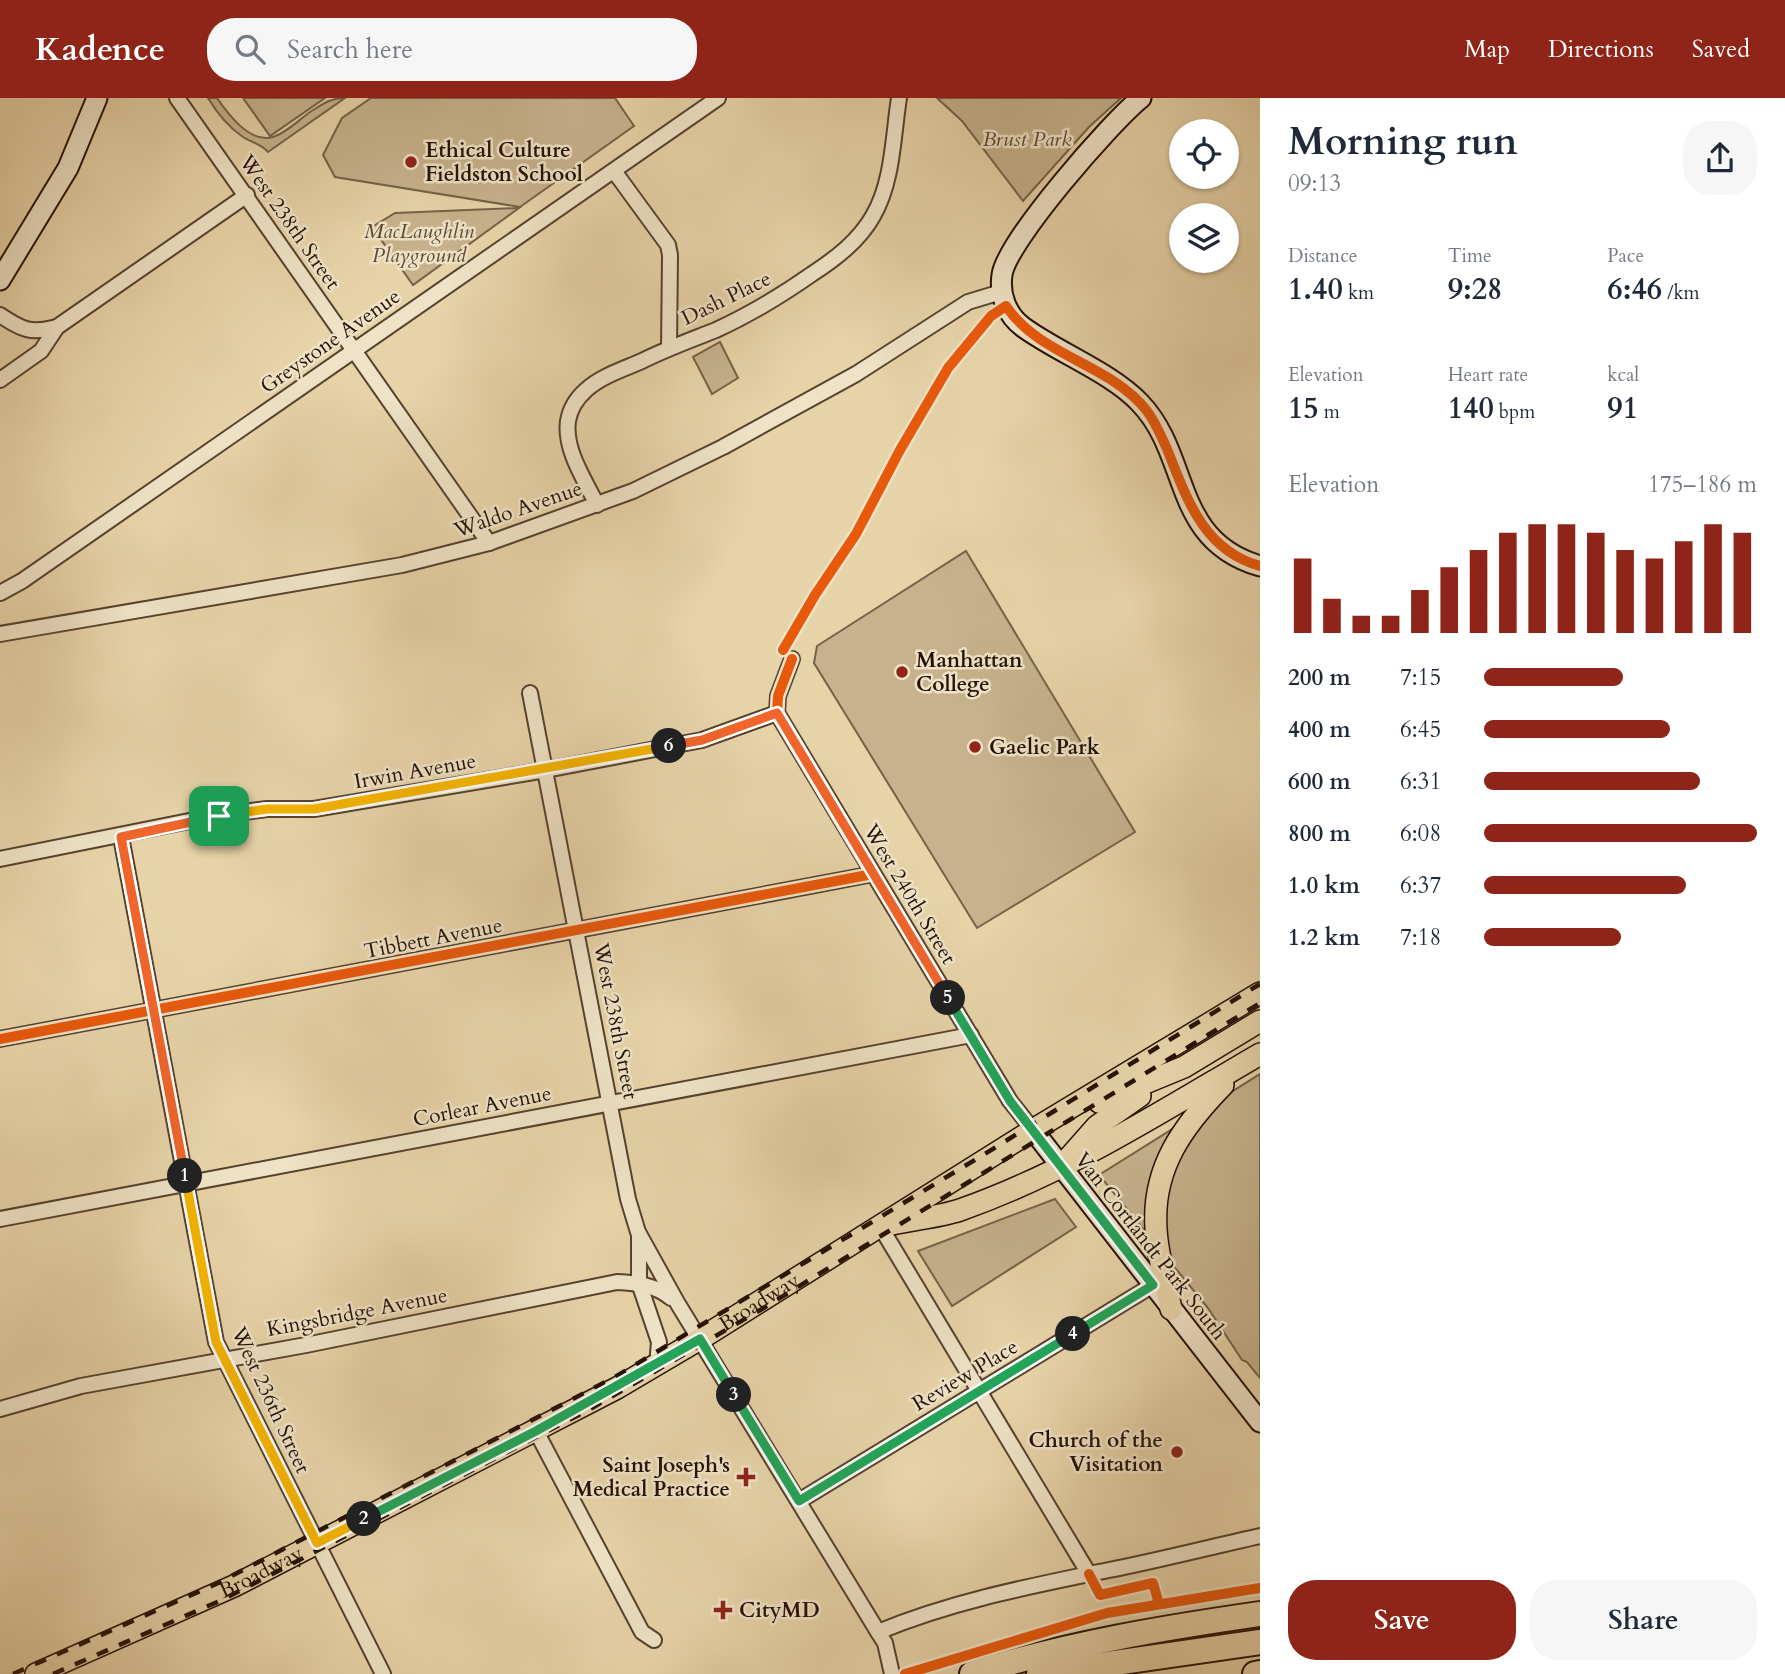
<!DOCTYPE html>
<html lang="en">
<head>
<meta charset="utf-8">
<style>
  :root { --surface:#fff; --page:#f6f6f7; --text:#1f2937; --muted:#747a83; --accent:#8f2418 }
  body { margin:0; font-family:Cardo,serif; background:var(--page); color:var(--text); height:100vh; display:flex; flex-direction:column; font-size:26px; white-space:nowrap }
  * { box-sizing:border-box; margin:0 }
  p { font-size:23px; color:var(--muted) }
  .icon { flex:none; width:38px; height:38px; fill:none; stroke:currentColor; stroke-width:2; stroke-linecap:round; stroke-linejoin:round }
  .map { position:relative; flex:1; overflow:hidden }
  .panel { display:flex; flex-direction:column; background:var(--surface); width:525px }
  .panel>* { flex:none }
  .fabs { position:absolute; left:1169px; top:21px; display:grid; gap:14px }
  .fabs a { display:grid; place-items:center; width:70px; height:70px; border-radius:50%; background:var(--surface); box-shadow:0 2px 5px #0004; font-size:35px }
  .pin { position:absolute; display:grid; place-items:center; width:60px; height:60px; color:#fff; margin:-30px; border-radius:14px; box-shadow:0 4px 10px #0006 }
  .km { position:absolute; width:35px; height:35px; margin:-18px; border-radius:50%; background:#222; color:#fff; font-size:19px; line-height:35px; text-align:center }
  .round { display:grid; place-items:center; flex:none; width:74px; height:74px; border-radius:28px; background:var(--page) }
  .head { display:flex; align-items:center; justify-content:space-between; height:119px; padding:0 28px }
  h1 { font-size:38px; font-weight:700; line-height:52px }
  .metrics { display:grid; grid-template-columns:repeat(3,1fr); gap:10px; height:119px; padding:7px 28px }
  .metrics div { display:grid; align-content:center }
  .metrics b { font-size:30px; font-weight:700 }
  .metrics small { font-size:19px; font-weight:400 }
  .metrics p { font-size:19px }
  .chart { height:196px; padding:14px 28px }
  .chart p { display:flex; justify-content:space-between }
  .chart svg { width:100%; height:126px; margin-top:7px; stroke:var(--accent); stroke-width:6 }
  .action { display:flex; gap:14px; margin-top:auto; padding:14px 28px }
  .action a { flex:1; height:80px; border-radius:28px; background:var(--accent); color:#fff; font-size:28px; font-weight:700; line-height:80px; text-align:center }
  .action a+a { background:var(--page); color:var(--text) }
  ul { padding:0 28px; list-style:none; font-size:23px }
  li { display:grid; grid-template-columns:112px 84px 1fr; align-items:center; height:52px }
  li i { height:18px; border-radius:9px; background:var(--accent) }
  header { display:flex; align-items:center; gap:42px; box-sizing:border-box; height:98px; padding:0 35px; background:var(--accent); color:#fff }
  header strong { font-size:33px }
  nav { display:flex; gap:38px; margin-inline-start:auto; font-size:24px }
  .search { width:490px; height:63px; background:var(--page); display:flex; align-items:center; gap:18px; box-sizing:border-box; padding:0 24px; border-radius:28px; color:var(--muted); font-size:26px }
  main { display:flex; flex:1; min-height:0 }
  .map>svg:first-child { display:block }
  .green { fill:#c6b28c; stroke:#756248; stroke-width:2 }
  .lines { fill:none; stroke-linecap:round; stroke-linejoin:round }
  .street-casing { stroke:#55422e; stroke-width:18 }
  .secondary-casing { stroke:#241105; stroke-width:23 }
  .primary-casing { stroke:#241105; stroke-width:24 }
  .highway-casing { stroke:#241105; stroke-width:28 }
  .street { stroke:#efe2c6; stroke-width:14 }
  .secondary { stroke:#efe2c6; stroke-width:19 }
  .primary { stroke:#e7d3a8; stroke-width:21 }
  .highway { stroke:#e7d3a8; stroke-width:24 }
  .rail { stroke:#241105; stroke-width:4.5; stroke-dasharray:12 12; stroke-linecap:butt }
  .cycleway-casing { stroke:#efe2c6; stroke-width:15 }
  .cycleway { stroke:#e8590c; stroke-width:10 }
  .split-1-casing { stroke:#fff; stroke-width:14 }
  .split-2-casing { stroke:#fff; stroke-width:14 }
  .split-3-casing { stroke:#fff; stroke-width:14 }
  .split-4-casing { stroke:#fff; stroke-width:14 }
  .split-5-casing { stroke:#fff; stroke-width:14 }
  .split-6-casing { stroke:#fff; stroke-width:14 }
  .split-7-casing { stroke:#fff; stroke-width:14 }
  .split-1 { stroke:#f0652b; stroke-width:9 }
  .split-2 { stroke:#f5b400; stroke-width:9 }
  .split-3 { stroke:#22a559; stroke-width:9 }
  .split-4 { stroke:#22a559; stroke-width:9 }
  .split-5 { stroke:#22a559; stroke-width:9 }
  .split-6 { stroke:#f0652b; stroke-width:9 }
  .split-7 { stroke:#f5b400; stroke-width:9 }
  .poi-dot { fill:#8f2418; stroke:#efe2c6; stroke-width:2.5 }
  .labels { text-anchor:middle; stroke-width:5; stroke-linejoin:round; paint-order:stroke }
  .park-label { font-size:21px; font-style:italic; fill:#5d4934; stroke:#efe2c6 }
  .poi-label { font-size:21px; font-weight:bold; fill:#241105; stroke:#efe2c6; text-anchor:start }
  .street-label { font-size:21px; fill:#241105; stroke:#efe2c6 }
</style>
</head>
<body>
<header>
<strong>Kadence</strong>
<div class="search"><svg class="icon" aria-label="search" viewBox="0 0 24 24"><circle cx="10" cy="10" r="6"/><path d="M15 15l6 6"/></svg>Search here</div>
<nav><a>Map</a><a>Directions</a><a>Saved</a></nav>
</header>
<main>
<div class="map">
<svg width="1260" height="1576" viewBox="0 0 1260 1576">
  <rect width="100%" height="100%" fill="#e7d3a8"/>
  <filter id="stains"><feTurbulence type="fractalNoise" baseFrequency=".00286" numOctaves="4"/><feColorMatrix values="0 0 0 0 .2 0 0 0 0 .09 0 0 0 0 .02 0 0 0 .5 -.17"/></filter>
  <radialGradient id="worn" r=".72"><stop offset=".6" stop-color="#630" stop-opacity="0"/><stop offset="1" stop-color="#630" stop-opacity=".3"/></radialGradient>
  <!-- green -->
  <g class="green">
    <path d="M 208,0 L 217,0 C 228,16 250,46 273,39 C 286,35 299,22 310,14 C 323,6 330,0 345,0 L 268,54 C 262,46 252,45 243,39 C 228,29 217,15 208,0 Z"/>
    <polygon points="243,0 325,0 270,38"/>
    <polygon points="371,0 615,0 634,28 520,109 335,79 323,57 342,20"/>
    <polygon points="937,0 1121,0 1089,29 1023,103 962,23"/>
    <polygon points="519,110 413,187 372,129 395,115"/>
    <polygon points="720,244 738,280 712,296 693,259"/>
    <polygon points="966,453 1135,734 977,830 814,565 817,548"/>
    <polygon points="1260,976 1260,1280 1247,1264 1242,1262 1208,1210 1099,1077"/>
    <polygon points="1055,1101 1076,1129 952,1208 918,1153"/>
  </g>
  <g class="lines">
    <!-- street casing -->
    <g class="street-casing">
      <g id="street">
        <polyline points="177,0 489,445"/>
        <polyline points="614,73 668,147 670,157 669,250"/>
        <path d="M 0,217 C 22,232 31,236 57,229"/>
        <polyline points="0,282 41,253 57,229 247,97"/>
        <path d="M 597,407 C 585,382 564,352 568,323 C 570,311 577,300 586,292 C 601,278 624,271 642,263 C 666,251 691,242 716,232 C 749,217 782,197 812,176 C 835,161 859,143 873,118 C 893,84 893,38 899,0"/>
        <polyline points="0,495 22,483 718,0"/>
        <polyline points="0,536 402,467 489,445 633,393 723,349 856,276 968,204 1001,194"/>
        <polyline points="530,595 628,1101 638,1134 678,1206 878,1534 885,1545 892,1576"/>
        <polyline points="777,615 1010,1003 1033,1032"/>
        <polyline points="777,615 778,598 792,561"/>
        <polyline points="121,739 216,1244 383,1576"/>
        <polyline points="0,761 219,717 267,711 314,711 546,672 702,642 777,615"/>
        <polyline points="0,941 873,776"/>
        <polyline points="0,1121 971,937"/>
        <polyline points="880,1128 1089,1476"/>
        <polyline points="639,1136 639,1185 659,1244 657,1267"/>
        <path d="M 0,1311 L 81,1288 L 306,1247 L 617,1184 C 638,1185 655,1187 671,1200"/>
        <polyline points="536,1333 642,1534 654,1542"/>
        <polyline points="799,1403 1153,1187"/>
        <path d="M 878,1534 C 953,1503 1031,1488 1109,1472 C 1160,1462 1210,1449 1260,1438"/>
      </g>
    </g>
    <!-- secondary casing -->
    <g class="secondary-casing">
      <g id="secondary">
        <path d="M 1141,0 C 1112,23 1006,144 1002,177 C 999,197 1007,217 1023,229 C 1057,254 1112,275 1140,305 C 1191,358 1171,442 1260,468"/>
        <polyline points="0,182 68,70 97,0"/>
        <polyline points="1033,1032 1260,1324"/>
      </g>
    </g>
    <!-- primary casing -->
    <g class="primary-casing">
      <g id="primary">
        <polyline points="1099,1004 1184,969 1260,923"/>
        <polyline points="1067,1062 1097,1028 1140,998"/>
        <path d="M 892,1126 C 914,1121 939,1119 960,1112 C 1068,1074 1162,1013 1260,956"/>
        <path d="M 1171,1211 C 1166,1185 1157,1157 1156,1130 C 1152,1070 1183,1028 1223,987"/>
        <path id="s1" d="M 36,1576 L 234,1488 L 617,1290 L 700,1241 L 1033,1032 L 1260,895"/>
      </g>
    </g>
    <!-- highway casing -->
    <g class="highway-casing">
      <g id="highway">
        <path d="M 972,1576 C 1066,1546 1163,1530 1260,1516"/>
        <polyline points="1039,1576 1260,1544"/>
        <polyline points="1255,1576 1260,1575"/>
      </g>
    </g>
    <!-- street -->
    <use href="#street" class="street"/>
    <!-- secondary -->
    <use href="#secondary" class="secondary"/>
    <!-- primary -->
    <use href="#primary" class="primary"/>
    <!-- highway -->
    <use href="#highway" class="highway"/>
    <!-- rail -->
    <g class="rail">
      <polyline points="13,1576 216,1486 615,1279 983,1057 1260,886"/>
      <polyline points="53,1576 224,1501 592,1310 762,1211 1260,905"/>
    </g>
    <!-- cycleway casing -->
    <g class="cycleway-casing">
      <g id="cycleway">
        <path d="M 783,552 L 815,497 L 856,436 L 900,352 L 948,270 L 991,218 L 1006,208 C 1039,258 1111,266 1147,313 C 1156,325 1161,338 1167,351 C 1187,401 1203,452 1260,468"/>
        <polyline points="0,941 873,776 777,615 778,598 792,561"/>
        <polyline points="1089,1476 1100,1497 1153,1485 1159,1506"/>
        <polyline points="905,1576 1107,1515 1260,1490"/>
      </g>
    </g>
    <!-- cycleway -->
    <use href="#cycleway" class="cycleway"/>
  </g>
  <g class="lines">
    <!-- split-1 casing -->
    <g class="split-1-casing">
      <polyline id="split-1" points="185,1078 121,739 219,718"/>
    </g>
    <!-- split-2 casing -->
    <g class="split-2-casing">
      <polyline id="split-2" points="185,1078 216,1244 317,1445 364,1421"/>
    </g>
    <!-- split-3 casing -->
    <g class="split-3-casing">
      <polyline id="split-3" points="364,1421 536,1333 700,1241 734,1297"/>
    </g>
    <!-- split-4 casing -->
    <g class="split-4-casing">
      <polyline id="split-4" points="734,1297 799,1403 1073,1236"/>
    </g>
    <!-- split-5 casing -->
    <g class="split-5-casing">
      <polyline id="split-5" points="948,900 1010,1003 1153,1187 1073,1236"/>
    </g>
    <!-- split-6 casing -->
    <g class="split-6-casing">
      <polyline id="split-6" points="669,648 702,642 777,615 948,900"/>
    </g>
    <!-- split-7 casing -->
    <g class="split-7-casing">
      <polyline id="split-7" points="219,718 267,711 314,711 669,648"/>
    </g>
    <!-- split-1 -->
    <use href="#split-1" class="split-1"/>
    <!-- split-2 -->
    <use href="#split-2" class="split-2"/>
    <!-- split-3 -->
    <use href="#split-3" class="split-3"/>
    <!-- split-4 -->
    <use href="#split-4" class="split-4"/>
    <!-- split-5 -->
    <use href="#split-5" class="split-5"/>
    <!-- split-6 -->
    <use href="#split-6" class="split-6"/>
    <!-- split-7 -->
    <use href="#split-7" class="split-7"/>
  </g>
  <!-- markers -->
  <g class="poi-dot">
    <circle cx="411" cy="64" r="7"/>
    <circle cx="902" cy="574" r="7"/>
    <circle cx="975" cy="649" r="7"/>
    <circle cx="1177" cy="1354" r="7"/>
    <path d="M742.5 1368.5h7v7h7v7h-7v7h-7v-7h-7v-7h7z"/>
    <path d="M719.5 1501.5h7v7h7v7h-7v7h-7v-7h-7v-7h7z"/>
  </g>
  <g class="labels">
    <!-- park labels -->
    <g class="park-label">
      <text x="1027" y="48">Brust Park</text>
      <text x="419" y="140">MacLaughlin<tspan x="419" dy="24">Playground</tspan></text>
    </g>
    <!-- poi labels -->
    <g class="poi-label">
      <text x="425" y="59">Ethical Culture<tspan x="425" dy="24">Fieldston School</tspan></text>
      <text x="916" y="569">Manhattan<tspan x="916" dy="24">College</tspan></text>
      <text x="989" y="656">Gaelic Park</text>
      <text x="1163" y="1349" text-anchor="end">Church of the<tspan x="1163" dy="24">Visitation</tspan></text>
      <text x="730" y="1374" text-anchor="end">Saint Joseph's<tspan x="730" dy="24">Medical Practice</tspan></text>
      <text x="739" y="1519">CityMD</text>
    </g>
    <!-- street labels -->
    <g class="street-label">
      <text transform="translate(290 124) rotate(55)" y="7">West 238th Street</text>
      <text transform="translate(726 200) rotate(-26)" y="7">Dash Place</text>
      <text transform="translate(330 243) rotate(-35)" y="7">Greystone Avenue</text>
      <text transform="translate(518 411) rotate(-19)" y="7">Waldo Avenue</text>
      <text transform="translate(415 673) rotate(-10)" y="7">Irwin Avenue</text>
      <text transform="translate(910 796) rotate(59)" y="7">West 240th Street</text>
      <text transform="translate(433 840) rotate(-11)" y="7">Tibbett Avenue</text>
      <text transform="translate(616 923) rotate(79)" y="7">West 238th Street</text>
      <text transform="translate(482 1008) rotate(-11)" y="7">Corlear Avenue</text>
      <text transform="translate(1151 1148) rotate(52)" y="7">Van Cortlandt Park South</text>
      <text dy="7" stroke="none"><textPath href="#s1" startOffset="814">Broadway</textPath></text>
      <text transform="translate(357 1214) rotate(-11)" y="7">Kingsbridge Avenue</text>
      <text transform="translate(965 1277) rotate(-31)" y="7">Review Place</text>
      <text transform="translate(271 1302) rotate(65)" y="7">West 236th Street</text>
      <text dy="7" stroke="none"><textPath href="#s1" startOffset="247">Broadway</textPath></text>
    </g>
  </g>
  <rect width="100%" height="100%" filter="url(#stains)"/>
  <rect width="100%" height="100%" fill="url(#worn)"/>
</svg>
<div class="fabs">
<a><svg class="icon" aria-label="locate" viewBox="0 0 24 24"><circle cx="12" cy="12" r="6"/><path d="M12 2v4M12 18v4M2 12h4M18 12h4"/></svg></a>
<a><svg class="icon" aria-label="layers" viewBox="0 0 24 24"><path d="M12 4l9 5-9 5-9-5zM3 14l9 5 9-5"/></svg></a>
</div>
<div class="pin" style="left:219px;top:718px;background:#1e9e55"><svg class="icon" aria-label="arrive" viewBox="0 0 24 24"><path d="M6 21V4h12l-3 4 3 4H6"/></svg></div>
<b class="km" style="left:185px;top:1078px">1</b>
<b class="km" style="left:364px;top:1421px">2</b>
<b class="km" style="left:734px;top:1297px">3</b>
<b class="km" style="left:1073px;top:1236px">4</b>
<b class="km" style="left:948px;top:900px">5</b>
<b class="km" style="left:669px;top:648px">6</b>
</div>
<section class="panel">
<div class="head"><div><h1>Morning run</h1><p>09:13</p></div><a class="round"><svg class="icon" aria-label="share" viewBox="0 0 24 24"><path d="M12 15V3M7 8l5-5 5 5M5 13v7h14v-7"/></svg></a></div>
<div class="metrics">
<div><p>Distance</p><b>1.40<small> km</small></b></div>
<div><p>Time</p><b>9:28</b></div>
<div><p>Pace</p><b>6:46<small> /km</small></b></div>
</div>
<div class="metrics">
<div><p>Elevation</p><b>15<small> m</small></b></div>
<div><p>Heart rate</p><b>140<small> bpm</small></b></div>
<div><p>kcal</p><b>91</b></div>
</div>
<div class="chart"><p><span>Elevation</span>175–186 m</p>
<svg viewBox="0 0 160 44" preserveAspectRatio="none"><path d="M5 44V18M15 44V32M25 44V38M35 44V38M45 44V29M55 44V21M65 44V15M75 44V9M85 44V6M95 44V6M105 44V9M115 44V15M125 44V18M135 44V12M145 44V6M155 44V9"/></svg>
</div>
<ul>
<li><b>200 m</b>7:15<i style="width:51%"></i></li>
<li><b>400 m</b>6:45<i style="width:68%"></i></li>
<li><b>600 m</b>6:31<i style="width:79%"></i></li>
<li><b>800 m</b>6:08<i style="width:100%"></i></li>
<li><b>1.0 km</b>6:37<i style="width:74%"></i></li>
<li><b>1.2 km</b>7:18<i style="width:50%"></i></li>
</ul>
<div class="action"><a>Save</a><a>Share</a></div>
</section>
</main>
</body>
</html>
